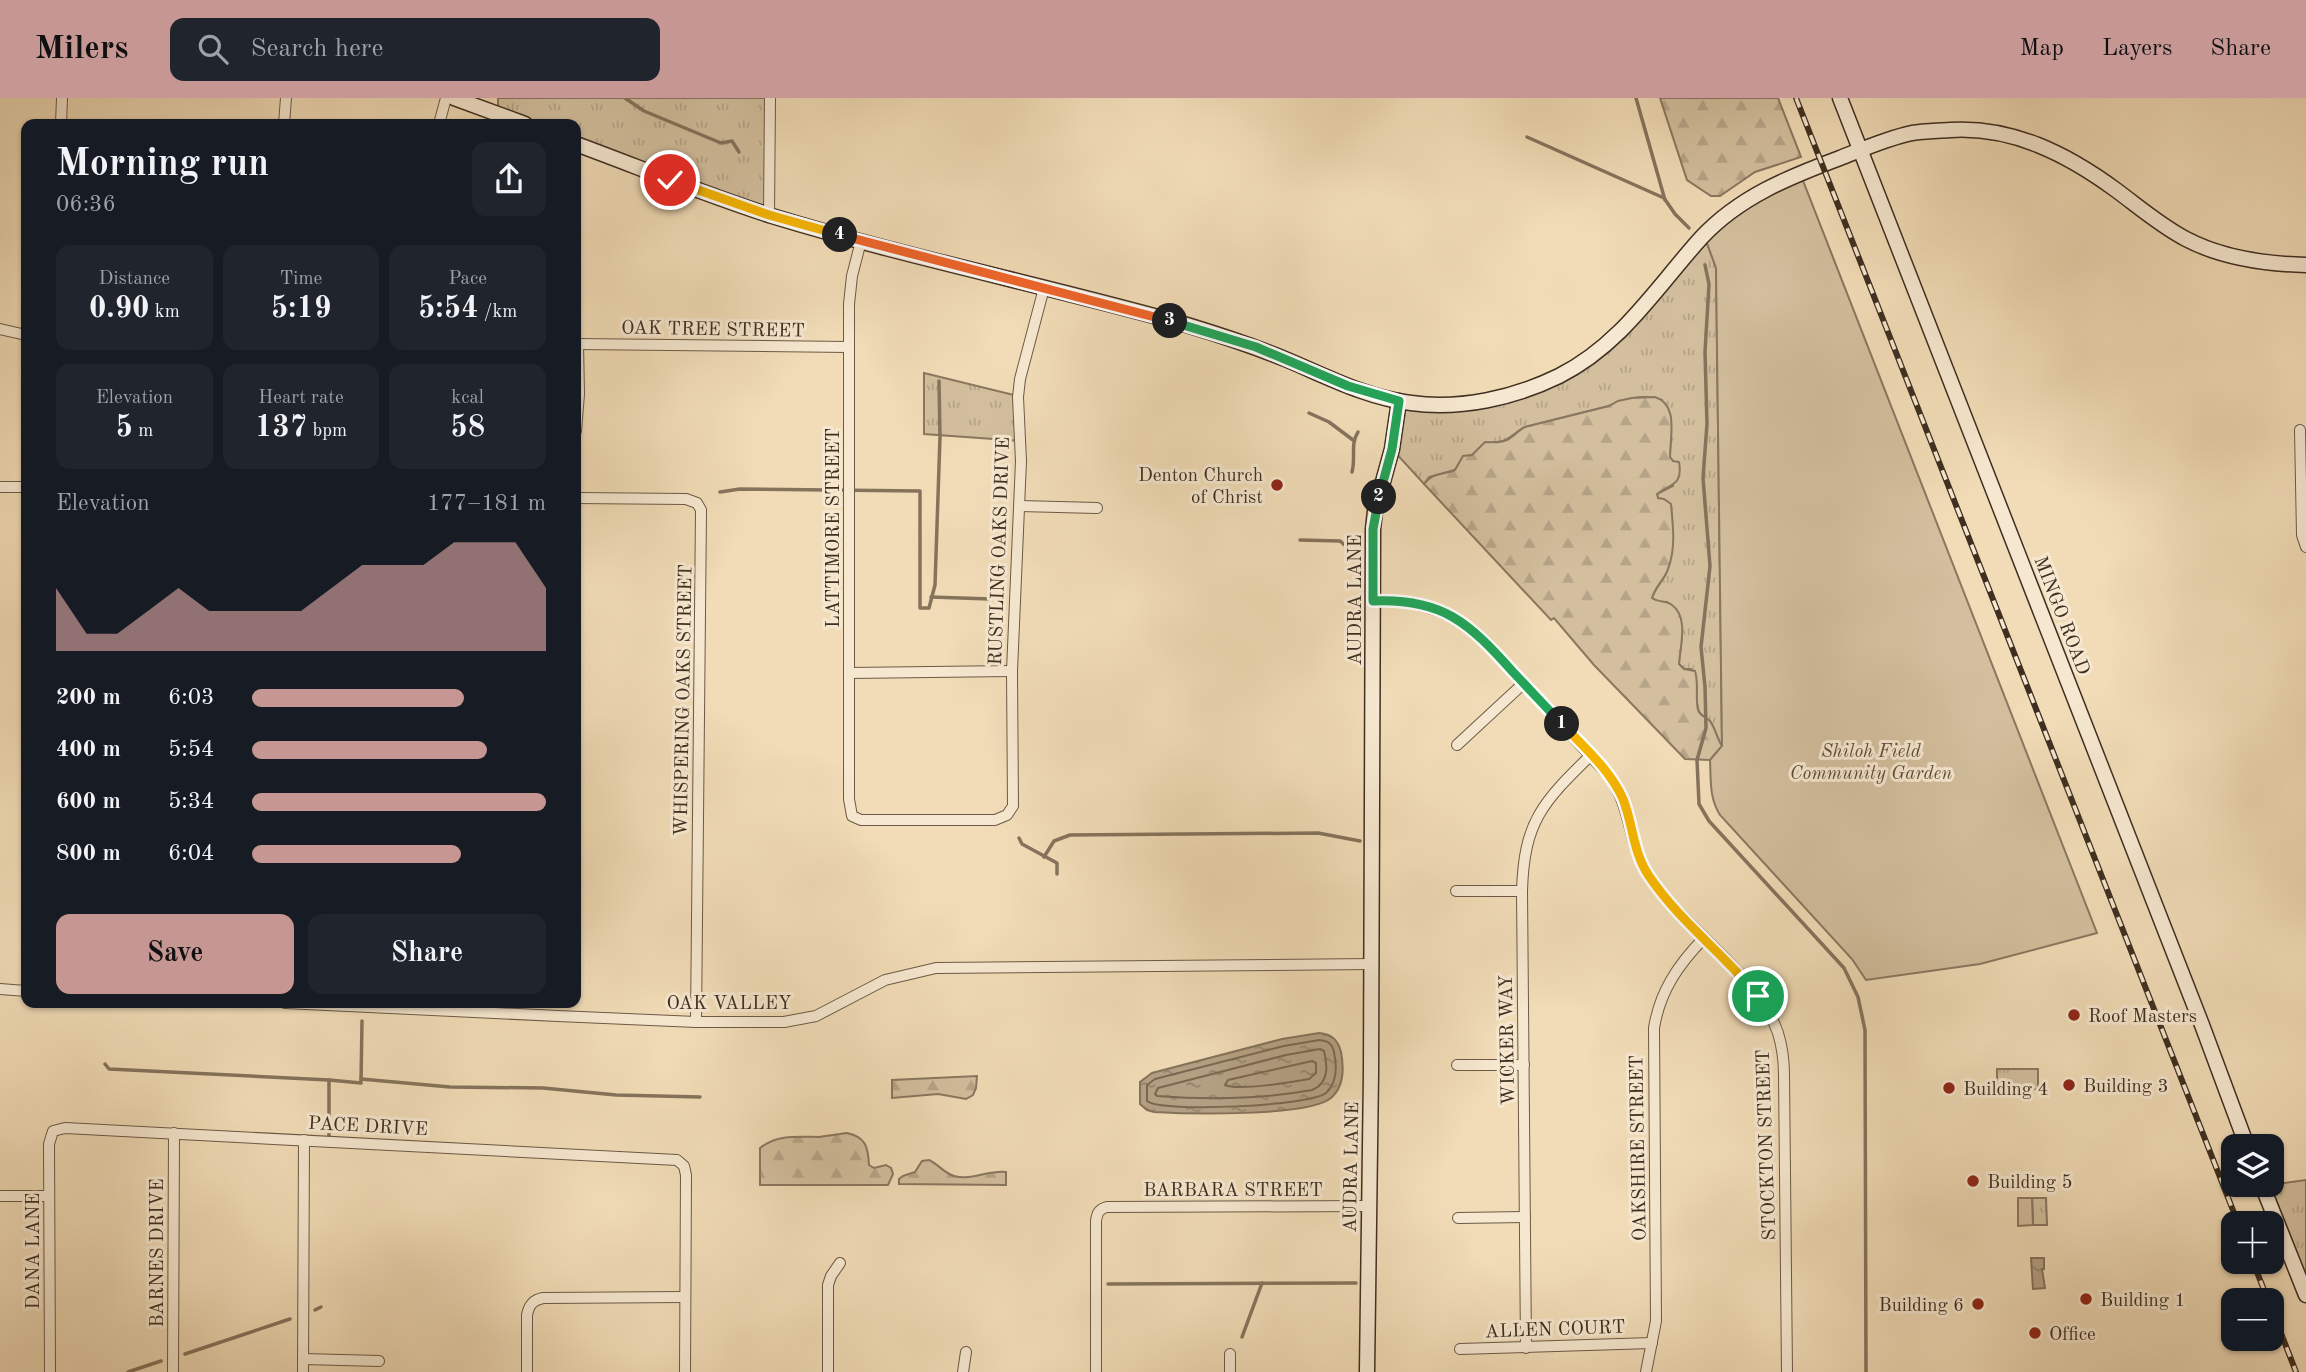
<!DOCTYPE html>
<html lang="en">
<head>
<meta charset="utf-8">
<style>
  :root { --surface:#171b24; --page:#20242c; --text:#f1f3f6; --muted:#9ea1a6; --accent:#c59692 }
  body { margin:0; font-family:"Old Standard TT",serif; background:var(--page); color:var(--text); height:100vh; display:flex; flex-direction:column; font-size:26px; white-space:nowrap }
  * { box-sizing:border-box; margin:0 }
  p { font-size:23px; color:var(--muted) }
  .icon { flex:none; width:38px; height:38px; fill:none; stroke:currentColor; stroke-width:2; stroke-linecap:round; stroke-linejoin:round }
  .map { position:relative; flex:1; overflow:hidden }
  .details { position:absolute; left:21px; top:21px; width:560px; height:889px; display:flex; flex-direction:column; background:var(--surface); border-radius:14px; box-shadow:0 2px 5px #0004 }
  .details>* { flex:none }
  .controls { position:absolute; left:2221px; top:1036px; display:grid; gap:14px }
  .controls a { display:grid; place-items:center; width:63px; height:63px; border-radius:14px; background:var(--surface); box-shadow:0 2px 5px #0004; font-size:35px }
  .pin { position:absolute; display:grid; place-items:center; width:60px; height:60px; color:#fff; margin:-30px; border:4px solid #fff; border-radius:50%; box-shadow:0 2px 7px #0007 }
  .km { position:absolute; width:35px; height:35px; margin:-18px; border-radius:50%; background:#222; color:#fff; font-size:19px; line-height:35px; text-align:center }
  .round { display:grid; place-items:center; flex:none; width:74px; height:74px; border-radius:14px; background:var(--page) }
  .head { display:flex; align-items:center; justify-content:space-between; height:119px; padding:0 35px }
  h1 { font-size:38px; font-weight:700; line-height:52px }
  .metrics { display:grid; grid-template-columns:repeat(3,1fr); gap:10px; height:119px; padding:7px 35px }
  .metrics div { display:grid; align-content:center; border-radius:14px; background:var(--page); text-align:center }
  .metrics b { font-size:30px; font-weight:700 }
  .metrics small { font-size:19px; font-weight:400 }
  .metrics p { font-size:19px }
  .chart { height:196px; padding:14px 35px }
  .chart p { display:flex; justify-content:space-between }
  .chart svg { width:100%; height:126px; margin-top:7px; fill:var(--accent); opacity:.7 }
  .button { display:flex; gap:14px; margin-top:auto; padding:14px 35px }
  .button a { flex:1; height:80px; border-radius:14px; background:var(--accent); color:#111; font-size:28px; font-weight:700; line-height:80px; text-align:center }
  .button a+a { background:var(--page); color:var(--text) }
  ul { padding:0 35px; list-style:none; font-size:23px }
  li { display:grid; grid-template-columns:112px 84px 1fr; align-items:center; height:52px }
  li i { height:18px; border-radius:9px; background:var(--accent) }
  header { display:flex; align-items:center; gap:42px; box-sizing:border-box; height:98px; padding:0 35px; background:var(--accent); color:#111 }
  header strong { font-size:33px }
  nav { display:flex; gap:38px; margin-inline-start:auto; font-size:24px }
  .search { width:490px; height:63px; background:var(--page); display:flex; align-items:center; gap:18px; box-sizing:border-box; padding:0 24px; border-radius:14px; color:var(--muted); font-size:26px }
  .map>svg:first-child { display:block }
  .grass { fill:url(#grass-tufts); stroke:#897760; stroke-width:2 }
  .forest { fill:url(#forest-firs); stroke:#897760; stroke-width:2 }
  .garden { fill:#d3bf9e; stroke:#897760; stroke-width:2 }
  .water { fill:url(#water-ripples); stroke:#85735c; stroke-width:2 }
  .lines { fill:none; stroke-linecap:round; stroke-linejoin:round }
  .shore { stroke:#7a6852; stroke-width:2 }
  .stream { stroke:#85735c; stroke-width:3.5 }
  .street-casing { stroke:#6c5a46; stroke-width:12 }
  .secondary-casing { stroke:#3f2f21; stroke-width:17 }
  .street { stroke:#f6e8d0; stroke-width:10 }
  .secondary { stroke:#f6e8d0; stroke-width:14 }
  .rail-casing { stroke:#3f2f21; stroke-width:6 }
  .rail { stroke:#f6e8d0; stroke-width:3.5; stroke-dasharray:10; stroke-linecap:butt }
  .split-1-casing { stroke:#fff; stroke-width:14 }
  .split-2-casing { stroke:#fff; stroke-width:14 }
  .split-3-casing { stroke:#fff; stroke-width:14 }
  .split-4-casing { stroke:#fff; stroke-width:14 }
  .split-5-casing { stroke:#fff; stroke-width:14 }
  .split-1 { stroke:#f5b400; stroke-width:9 }
  .split-2 { stroke:#22a559; stroke-width:9 }
  .split-3 { stroke:#22a559; stroke-width:9 }
  .split-4 { stroke:#f0652b; stroke-width:9 }
  .split-5 { stroke:#f5b400; stroke-width:9 }
  .poi-dot { fill:#8f2418; stroke:#f6e8d0; stroke-width:2.5 }
  .labels { text-anchor:middle; stroke-width:6; stroke-linejoin:round; paint-order:stroke }
  .street-label { font-size:19px; fill:#3f2f21; stroke:#f6e8d0 }
  .poi-label { font-size:19px; fill:#3f2f21; stroke:#f6e8d0; text-anchor:start }
  .park-label { font-size:19px; font-style:italic; fill:#5d4c3a; stroke:#f6e8d0 }
</style>
</head>
<body>
<header>
<strong>Milers</strong>
<div class="search"><svg class="icon" aria-label="search" viewBox="0 0 24 24"><circle cx="10" cy="10" r="6"/><path d="M15 15l6 6"/></svg>Search here</div>
<nav><a>Map</a><a>Layers</a><a>Share</a></nav>
</header>
<div class="map">
<svg width="2306" height="1274" viewBox="0 0 2306 1274">
  <defs>
    <pattern id="grass-tufts" width="24" height="20" patternUnits="userSpaceOnUse" patternTransform="scale(1.75)"><rect width="24" height="20" fill="#d3bf9e"/><path d="M3 7l-1-3M5 7V3M7 7l1-3M15 17l-1-3M17 17v-4M19 17l1-3" fill="none" stroke="#b6a488"/></pattern>
    <pattern id="forest-firs" width="22" height="20" patternUnits="userSpaceOnUse" patternTransform="scale(1.75)"><rect width="22" height="20" fill="#d3bf9e"/><path d="M5 1l3.5 6h-7zM16 11l3.5 6h-7z" fill="#b6a488"/></pattern>
    <pattern id="water-ripples" width="26" height="14" patternUnits="userSpaceOnUse" patternTransform="scale(1.75)"><rect width="26" height="14" fill="#b4a184"/><path d="M2 4q2-2 4 0t4 0M15 11q2-2 4 0t4 0" fill="none" stroke="#94846c"/></pattern>
  </defs>
  <rect width="100%" height="100%" fill="#f1dcb7"/>
  <filter id="stains"><feTurbulence type="fractalNoise" baseFrequency=".00286" numOctaves="4"/><feColorMatrix values="0 0 0 0 .2 0 0 0 0 .09 0 0 0 0 .02 0 0 0 .5 -.17"/></filter>
  <radialGradient id="worn" r=".72"><stop offset=".6" stop-color="#630" stop-opacity="0"/><stop offset="1" stop-color="#630" stop-opacity=".3"/></radialGradient>
  <!-- grass -->
  <g class="grass">
    <polygon points="498,0 770,0 769,117 576,46 576,26 525,26 498,16"/>
    <path d="M 1704,137 L 1716,170 L 1722,648 C 1717,641 1715,629 1709,623 C 1704,618 1699,618 1698,610 C 1694,593 1701,586 1691,571 L 1684,571 L 1679,566 C 1681,536 1689,530 1667,504 L 1658,504 L 1652,500 C 1655,490 1661,485 1666,476 C 1673,461 1671,431 1672,415 L 1658,400 L 1657,396 L 1673,388 L 1673,363 L 1670,359 L 1671,324 L 1662,302 C 1645,296 1624,300 1609,308 L 1525,329 C 1512,336 1507,346 1491,344 L 1472,357 L 1463,359 L 1455,372 L 1429,379 L 1424,386 L 1392,351 L 1399,303 L 1483,303 L 1587,261 Z"/>
    <polygon points="924,275 1018,298 1020,343 924,336"/>
    <polygon points="1997,971 2038,971 2038,991 1997,992"/>
    <polygon points="2306,1082 2306,1189 2263,1088"/>
    <polygon points="2032,1100 2046,1100 2047,1127 2033,1127"/>
  </g>
  <!-- forest -->
  <g class="forest">
    <polygon points="1660,0 1778,0 1801,59 1755,74 1720,98 1711,98 1687,82"/>
    <path d="M 1655,299 C 1679,307 1670,338 1670,359 L 1673,363 L 1679,364 C 1683,387 1672,385 1657,396 L 1658,400 L 1664,401 L 1671,406 C 1673,429 1676,450 1668,471 C 1664,482 1655,489 1652,500 C 1659,505 1666,502 1672,507 C 1689,519 1680,549 1679,566 L 1684,571 L 1695,573 C 1699,585 1695,599 1698,612 C 1701,619 1705,618 1710,623 C 1715,629 1717,641 1722,648 L 1710,662 L 1685,661 L 1594,567 L 1554,520 L 1551,522 L 1424,386 C 1433,374 1443,377 1455,372 L 1463,358 L 1472,357 L 1485,344 C 1492,344 1498,345 1504,343 C 1512,341 1517,333 1525,329 L 1609,308 L 1618,303 L 1632,300 Z"/>
    <polygon points="977,978 976,990 973,997 966,1001 938,996 892,1000 892,982"/>
    <path d="M 847,1035 C 866,1039 868,1049 869,1067 L 874,1070 L 886,1067 L 891,1070 L 893,1076 L 888,1087 L 760,1087 L 760,1050 C 778,1036 799,1039 819,1039 C 829,1038 838,1036 847,1035 Z"/>
    <path d="M 929,1062 C 938,1066 944,1075 954,1078 C 971,1083 988,1072 1006,1074 L 1006,1087 L 899,1086 L 899,1081 L 903,1078 L 915,1074 L 922,1063 Z"/>
  </g>
  <!-- garden -->
  <g class="garden">
    <path d="M 1800,75 L 2097,835 L 1980,866 L 1866,882 L 1852,861 L 1720,717 C 1709,700 1711,681 1710,662 L 1722,648 L 1716,170 L 1704,137 Z"/>
    <polygon points="2032,1100 2033,1127 2018,1128 2018,1100"/>
  </g>
  <!-- water -->
  <g class="water">
    <path d="M 1319,935 C 1332,936 1338,942 1341,954 C 1344,970 1344,989 1331,1000 C 1308,1019 1186,1016 1154,1014 L 1147,1012 L 1140,1006 L 1140,984 L 1152,975 L 1282,941 Z"/>
    <polygon points="2044,1160 2044,1171 2042,1171 2045,1190 2033,1191 2031,1160"/>
  </g>
  <g class="lines">
    <!-- shore -->
    <g class="shore">
      <path d="M 1319,942 C 1328,943 1332,945 1334,954 C 1337,968 1337,985 1326,995 C 1310,1008 1161,1015 1147,1003 L 1147,987 L 1155,981 L 1284,948 Z"/>
      <path d="M 1320,951 L 1324,953 C 1328,968 1329,985 1312,992 C 1262,1001 1208,1002 1157,998 L 1155,996 L 1158,990 L 1286,957 Z"/>
      <path d="M 1312,963 L 1316,965 L 1316,975 L 1309,981 C 1293,984 1238,993 1225,987 L 1228,982 Z"/>
    </g>
    <!-- stream -->
    <g class="stream">
      <polyline points="625,0 644,13 721,45 732,43 739,54"/>
      <polyline points="1636,0 1665,102"/>
      <polyline points="1527,39 1664,100 1675,116 1689,130"/>
      <polyline points="1705,167 1709,186 1705,254 1707,326 1703,380 1710,468 1701,549 1705,589 1706,630 1697,662 1699,706 1709,723 1844,870 1858,899 1865,932 1866,1274"/>
      <polyline points="1309,315 1329,324 1353,342"/>
      <path d="M 1352,374 C 1356,360 1350,346 1358,334"/>
      <polyline points="720,394 740,391 920,393 920,510 929,510 935,487 940,339 939,283"/>
      <polyline points="1300,442 1340,443 1356,457"/>
      <polyline points="931,499 990,501"/>
      <polyline points="1019,740 1022,746 1057,765 1057,776"/>
      <polyline points="1044,759 1054,743 1070,737 1318,735 1360,743"/>
      <polyline points="105,966 109,971 329,982 361,985 362,923"/>
      <polyline points="361,981 450,989 543,990 616,997 700,999"/>
      <polyline points="329,1040 329,982"/>
      <polyline points="1108,1186 1356,1185"/>
      <polyline points="315,1212 321,1209"/>
      <polyline points="1242,1239 1262,1185"/>
      <polyline points="185,1256 290,1221"/>
      <polyline points="128,1274 161,1263"/>
    </g>
    <!-- street casing -->
    <g class="street-casing">
      <g id="street">
        <polyline points="61,26 62,0"/>
        <polyline points="284,26 286,0"/>
        <polyline points="439,26 446,0"/>
        <polyline points="769,117 770,0"/>
        <polyline points="861,143 852,178 849,206 849,701 852,718 861,722 995,722 1007,717 1013,708 1012,573 1021,363 1018,299 1020,281 1044,190"/>
        <polyline points="0,231 26,237"/>
        <polyline points="576,246 849,249"/>
        <polyline points="2300,332 2302,437 2306,449"/>
        <polyline points="576,333 579,296 578,246"/>
        <polyline points="0,389 26,389"/>
        <polyline points="576,400 686,401 697,405 701,412 696,924"/>
        <polyline points="1020,408 1097,410"/>
        <path d="M 1373,503 C 1416,501 1455,514 1486,544 L 1609,678 C 1632,710 1628,747 1648,777 C 1683,830 1757,875 1778,935 C 1782,948 1784,963 1784,977 L 1787,1274"/>
        <polyline points="849,575 1012,573"/>
        <polyline points="1457,647 1524,585"/>
        <polyline points="1456,793 1522,793"/>
        <polyline points="0,891 26,893"/>
        <polyline points="285,905 558,918 696,924 784,924 816,918 885,882 936,870 1372,866"/>
        <polyline points="1457,967 1524,967"/>
        <polyline points="0,1098 49,1098"/>
        <polyline points="1458,1120 1525,1119"/>
        <path d="M 1526,1250 L 1522,793 C 1524,723 1543,704 1591,657"/>
        <polyline points="1460,1251 1652,1245"/>
        <polyline points="1230,1256 1230,1274"/>
        <polyline points="303,1261 379,1263"/>
        <polyline points="50,1274 49,1046 53,1033 65,1030 677,1062 684,1068 686,1077 685,1274"/>
        <polyline points="173,1274 174,1035"/>
        <polyline points="303,1274 304,1042"/>
        <path d="M 527,1274 L 527,1217 C 529,1207 533,1202 543,1200 L 685,1199"/>
        <polyline points="828,1274 828,1187 831,1178 840,1165"/>
        <polyline points="963,1274 966,1254"/>
        <path d="M 1096,1274 L 1096,1123 C 1097,1115 1099,1111 1107,1109 L 1368,1108"/>
        <path d="M 1646,1274 L 1656,1223 L 1654,930 C 1660,893 1678,867 1704,840"/>
      </g>
    </g>
    <!-- secondary casing -->
    <g class="secondary-casing">
      <g id="secondary">
        <polyline points="454,0 525,26"/>
        <polyline points="1840,0 2202,927 2247,1048"/>
        <path d="M 576,46 C 641,70 706,97 772,118 C 909,160 1049,188 1187,227 C 1220,237 1253,248 1285,261 C 1326,278 1367,300 1411,305 C 1460,312 1514,300 1559,278 C 1621,247 1656,190 1701,140 C 1739,99 1789,79 1840,60 C 1863,51 1888,40 1912,35 C 1924,33 1937,33 1950,32 C 2012,28 2067,56 2116,92 C 2139,109 2161,128 2186,141 C 2222,160 2266,166 2306,167"/>
        <polyline points="2262,1087 2306,1197"/>
        <polyline points="1367,1274 1371,975 1373,431 1375,413 1392,351 1399,303"/>
      </g>
    </g>
    <!-- street -->
    <use href="#street" class="street"/>
    <!-- secondary -->
    <use href="#secondary" class="secondary"/>
    <!-- rail casing -->
    <g class="rail-casing">
      <g id="rail">
        <polyline points="1796,0 2238,1125"/>
        <polyline points="2253,1164 2268,1202"/>
        <polyline points="2272,1212 2296,1274"/>
      </g>
    </g>
    <!-- rail -->
    <use href="#rail" class="rail"/>
  </g>
  <g class="lines">
    <!-- split-1 casing -->
    <g class="split-1-casing">
      <path id="split-1" d="M 1562,626 C 1584,649 1610,672 1623,701 C 1633,726 1633,755 1649,778 C 1679,823 1724,856 1758,898"/>
    </g>
    <!-- split-2 casing -->
    <g class="split-2-casing">
      <path id="split-2" d="M 1379,399 L 1373,431 L 1373,503 C 1443,500 1469,525 1513,574 C 1529,591 1546,609 1562,626"/>
    </g>
    <!-- split-3 casing -->
    <g class="split-3-casing">
      <polyline id="split-3" points="1170,223 1256,249 1348,288 1399,303 1392,351 1379,399"/>
    </g>
    <!-- split-4 casing -->
    <g class="split-4-casing">
      <polyline id="split-4" points="840,137 1170,223"/>
    </g>
    <!-- split-5 casing -->
    <g class="split-5-casing">
      <polyline id="split-5" points="670,82 769,117 840,137"/>
    </g>
    <!-- split-1 -->
    <use href="#split-1" class="split-1"/>
    <!-- split-2 -->
    <use href="#split-2" class="split-2"/>
    <!-- split-3 -->
    <use href="#split-3" class="split-3"/>
    <!-- split-4 -->
    <use href="#split-4" class="split-4"/>
    <!-- split-5 -->
    <use href="#split-5" class="split-5"/>
  </g>
  <!-- markers -->
  <g class="poi-dot">
    <circle cx="1277" cy="387" r="7"/>
    <circle cx="2074" cy="917" r="7"/>
    <circle cx="2069" cy="987" r="7"/>
    <circle cx="1949" cy="990" r="7"/>
    <circle cx="1973" cy="1083" r="7"/>
    <circle cx="2086" cy="1201" r="7"/>
    <circle cx="1978" cy="1206" r="7"/>
    <circle cx="2035" cy="1235" r="7"/>
  </g>
  <g class="labels">
    <!-- street labels -->
    <g class="street-label">
      <text transform="translate(713 230) rotate(1)" y="7">OAK TREE STREET</text>
      <text transform="translate(832 430) rotate(-90)" y="7">LATTIMORE STREET</text>
      <text transform="translate(998 453) rotate(-88)" y="7">RUSTLING OAKS DRIVE</text>
      <text transform="translate(1354 502) rotate(-90)" y="7">AUDRA LANE</text>
      <text transform="translate(2063 517) rotate(69)" y="7">MINGO ROAD</text>
      <text transform="translate(682 602) rotate(-89)" y="7">WHISPERING OAKS STREET</text>
      <text x="729" y="911">OAK VALLEY</text>
      <text transform="translate(1506 942) rotate(-91)" y="7">WICKER WAY</text>
      <text transform="translate(368 1027) rotate(3)" y="7">PACE DRIVE</text>
      <text transform="translate(1765 1047) rotate(-92)" y="7">STOCKTON STREET</text>
      <text transform="translate(1637 1050) rotate(-91)" y="7">OAKSHIRE STREET</text>
      <text transform="translate(1350 1069) rotate(-89)" y="7">AUDRA LANE</text>
      <text x="1233" y="1098">BARBARA STREET</text>
      <text transform="translate(32 1153) rotate(-90)" y="7">DANA LANE</text>
      <text transform="translate(156 1155) rotate(-90)" y="7">BARNES DRIVE</text>
      <text transform="translate(1555 1230) rotate(-2)" y="7">ALLEN COURT</text>
    </g>
    <!-- poi labels -->
    <g class="poi-label">
      <text x="1263" y="383" text-anchor="end">Denton Church<tspan x="1263" dy="22">of Christ</tspan></text>
      <text x="2088" y="924">Roof Masters</text>
      <text x="2083" y="994">Building 3</text>
      <text x="1963" y="997">Building 4</text>
      <text x="1987" y="1090">Building 5</text>
      <text x="2100" y="1208">Building 1</text>
      <text x="1964" y="1213" text-anchor="end">Building 6</text>
      <text x="2049" y="1242">Office</text>
    </g>
    <!-- park labels -->
    <g class="park-label">
      <text x="1871" y="659">Shiloh Field<tspan x="1871" dy="22">Community Garden</tspan></text>
    </g>
  </g>
  <rect width="100%" height="100%" filter="url(#stains)"/>
  <rect width="100%" height="100%" fill="url(#worn)"/>
</svg>
<div class="controls">
<a><svg class="icon" aria-label="layers" viewBox="0 0 24 24"><path d="M12 4l9 5-9 5-9-5zM3 14l9 5 9-5"/></svg></a>
<a>+</a>
<a>−</a>
</div>
<div class="pin" style="left:1758px;top:898px;background:#1e9e55"><svg class="icon" aria-label="arrive" viewBox="0 0 24 24"><path d="M6 21V4h12l-3 4 3 4H6"/></svg></div>
<div class="pin" style="left:670px;top:82px;background:#d93025"><svg class="icon" aria-label="check" viewBox="0 0 24 24"><path d="M5 12l5 5 9-10"/></svg></div>
<b class="km" style="left:1562px;top:626px">1</b>
<b class="km" style="left:1379px;top:399px">2</b>
<b class="km" style="left:1170px;top:223px">3</b>
<b class="km" style="left:840px;top:137px">4</b>
<section class="details">
<div class="head"><div><h1>Morning run</h1><p>06:36</p></div><a class="round"><svg class="icon" aria-label="share" viewBox="0 0 24 24"><path d="M12 15V3M7 8l5-5 5 5M5 13v7h14v-7"/></svg></a></div>
<div class="metrics">
<div><p>Distance</p><b>0.90<small> km</small></b></div>
<div><p>Time</p><b>5:19</b></div>
<div><p>Pace</p><b>5:54<small> /km</small></b></div>
</div>
<div class="metrics">
<div><p>Elevation</p><b>5<small> m</small></b></div>
<div><p>Heart rate</p><b>137<small> bpm</small></b></div>
<div><p>kcal</p><b>58</b></div>
</div>
<div class="chart"><p><span>Elevation</span>177–181 m</p>
<svg viewBox="0 0 160 44" preserveAspectRatio="none"><path d="M0 44V22L10 38L20 38L30 30L40 22L50 30L60 30L70 30L80 30L90 22L100 14L110 14L120 14L130 6L140 6L150 6L160 22V44z"/></svg>
</div>
<ul>
<li><b>200 m</b>6:03<i style="width:72%"></i></li>
<li><b>400 m</b>5:54<i style="width:80%"></i></li>
<li><b>600 m</b>5:34<i style="width:100%"></i></li>
<li><b>800 m</b>6:04<i style="width:71%"></i></li>
</ul>
<div class="button"><a>Save</a><a>Share</a></div>
</section>
</div>
</body>
</html>
